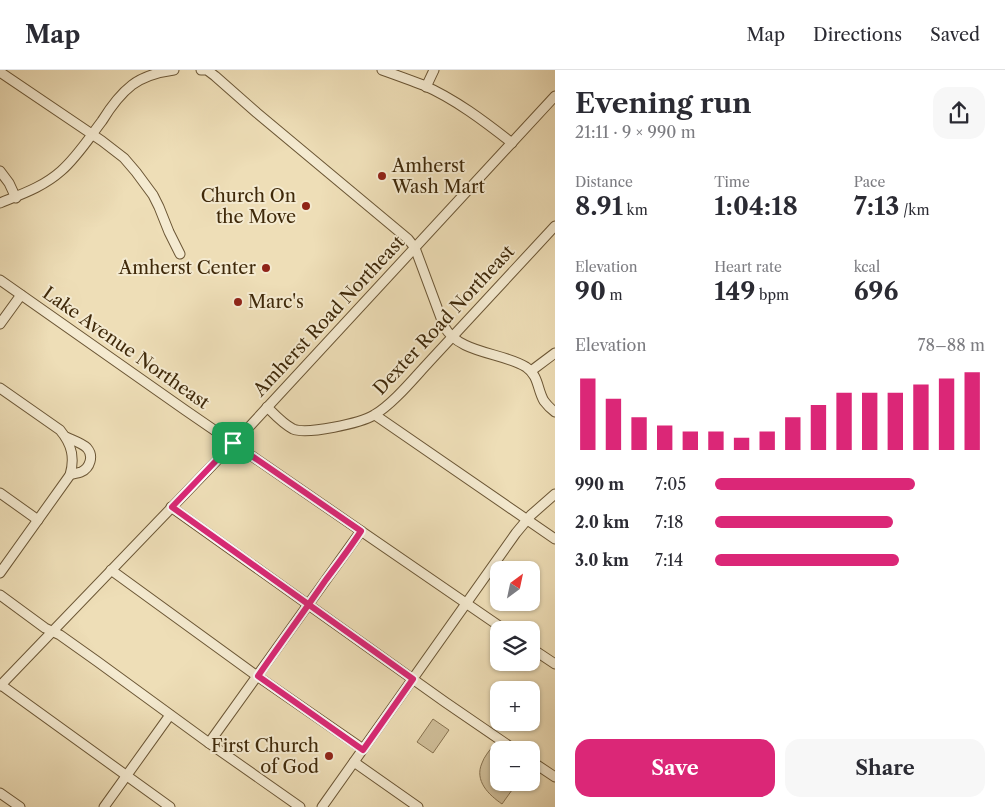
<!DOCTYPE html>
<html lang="en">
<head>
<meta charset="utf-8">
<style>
  :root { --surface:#fff; --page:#f7f7f7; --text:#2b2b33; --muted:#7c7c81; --line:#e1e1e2; --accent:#db2777 }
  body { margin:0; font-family:"Libre Caslon Text",serif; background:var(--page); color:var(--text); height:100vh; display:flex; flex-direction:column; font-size:19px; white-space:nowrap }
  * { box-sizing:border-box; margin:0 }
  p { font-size:16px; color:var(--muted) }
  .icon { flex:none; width:28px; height:28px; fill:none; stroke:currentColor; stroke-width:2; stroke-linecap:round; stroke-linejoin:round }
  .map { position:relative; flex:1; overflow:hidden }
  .details { display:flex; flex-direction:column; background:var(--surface); width:450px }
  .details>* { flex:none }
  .needle { width:32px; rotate:33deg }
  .buttons { position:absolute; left:490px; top:491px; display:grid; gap:10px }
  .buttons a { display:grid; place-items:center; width:50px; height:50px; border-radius:10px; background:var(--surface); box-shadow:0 1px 4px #0004; font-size:25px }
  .pin { position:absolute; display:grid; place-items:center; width:42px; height:42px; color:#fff; margin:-21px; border-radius:10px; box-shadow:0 2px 8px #0006 }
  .round { display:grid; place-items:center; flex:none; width:52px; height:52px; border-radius:15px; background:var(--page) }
  .overview { display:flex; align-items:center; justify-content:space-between; height:85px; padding:0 20px }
  h1 { font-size:28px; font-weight:700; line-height:38px }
  .stats { display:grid; grid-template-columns:repeat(3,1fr); gap:8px; height:85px; padding:5px 20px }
  .stats div { display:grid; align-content:center }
  .stats b { font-size:25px; font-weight:700 }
  .stats small { font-size:14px; font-weight:400 }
  .stats p { font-size:14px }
  .chart { height:140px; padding:10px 20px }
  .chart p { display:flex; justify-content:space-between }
  .chart svg { width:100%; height:90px; margin-top:5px; stroke:var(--accent); stroke-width:6 }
  .action { display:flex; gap:10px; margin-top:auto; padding:10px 20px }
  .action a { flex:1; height:58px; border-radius:15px; background:var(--accent); color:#fff; font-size:20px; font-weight:700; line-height:58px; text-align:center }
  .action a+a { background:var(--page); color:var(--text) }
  ul { padding:0 20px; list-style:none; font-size:16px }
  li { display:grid; grid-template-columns:80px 60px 1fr; align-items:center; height:38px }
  li i { height:12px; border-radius:6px; background:var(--accent) }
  header { display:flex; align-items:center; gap:30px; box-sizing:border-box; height:70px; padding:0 25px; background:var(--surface); border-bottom:1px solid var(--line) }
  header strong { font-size:24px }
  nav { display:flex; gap:28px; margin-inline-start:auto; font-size:18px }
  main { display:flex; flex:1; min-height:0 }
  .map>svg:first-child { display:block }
  .green { fill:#d0bf9a; stroke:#887452 }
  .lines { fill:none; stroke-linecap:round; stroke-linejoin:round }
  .minor-casing { stroke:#6b5635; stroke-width:11 }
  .minor { stroke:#f4ead0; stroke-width:9 }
  .route-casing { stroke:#fff; stroke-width:10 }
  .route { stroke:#db2777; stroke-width:6 }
  .poi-dot { fill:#8f2418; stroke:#f4ead0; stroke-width:2 }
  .labels { text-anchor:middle; stroke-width:4; stroke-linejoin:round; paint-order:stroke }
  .poi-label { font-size:18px; fill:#3f290a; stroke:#f4ead0; text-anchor:end }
  .street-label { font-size:18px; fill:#3f290a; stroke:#f4ead0 }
</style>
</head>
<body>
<header>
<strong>Map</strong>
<nav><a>Map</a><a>Directions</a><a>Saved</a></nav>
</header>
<main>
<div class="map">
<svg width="555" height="737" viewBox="0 0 555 737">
  <rect width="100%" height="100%" fill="#eedeb7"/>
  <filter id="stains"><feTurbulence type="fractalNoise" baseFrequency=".004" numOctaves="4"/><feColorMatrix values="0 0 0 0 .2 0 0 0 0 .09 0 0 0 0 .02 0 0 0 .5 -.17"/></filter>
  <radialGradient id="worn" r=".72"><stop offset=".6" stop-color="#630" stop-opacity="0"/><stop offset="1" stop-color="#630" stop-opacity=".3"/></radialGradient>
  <!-- green -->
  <g class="green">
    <polygon points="433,649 449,660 433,683 417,672"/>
    <path d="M 493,676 L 499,680 L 499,712 L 517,713 L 502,734 C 489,725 474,711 482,693 C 484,687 489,681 493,676 Z"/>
  </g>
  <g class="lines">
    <!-- minor casing -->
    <g class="minor-casing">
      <g id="minor">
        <path d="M 201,0 L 207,0 L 215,6 L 257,43 L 408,169 L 415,178 L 444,256 C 459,284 502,282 526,297 C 539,306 537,319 544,331 C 547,335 551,339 555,342"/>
        <path d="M 382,0 C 396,5 410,10 423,15 C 455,29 484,51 512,73"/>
        <polyline points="0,2 102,71 124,88 136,102 153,125 159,137 169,162 180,184"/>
        <polyline points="426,17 434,0"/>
        <polyline points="0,101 9,113 16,128"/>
        <path d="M 0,133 C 22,124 43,117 61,101 C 77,87 89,68 102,51 C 110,38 119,25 132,15 C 144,6 159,2 174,0"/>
        <polyline points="0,210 185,340 505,560"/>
        <polyline points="0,254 21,225"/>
        <polyline points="531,301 555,283"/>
        <path d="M 0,318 L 60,360 C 72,374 75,388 70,405"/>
        <path d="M 267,337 C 275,345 283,354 293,359 C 307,365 361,353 374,345 C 393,334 414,308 429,292 C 471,247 513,201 555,156"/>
        <polyline points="375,345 555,469"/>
        <polyline points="0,423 38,450"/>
        <polyline points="171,437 445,632 515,680"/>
        <polyline points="111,500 257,606 363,679"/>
        <path d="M 0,503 L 70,405 C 73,404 78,403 81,402 C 90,398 94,386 87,378 C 82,373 72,370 66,367"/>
        <polyline points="0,525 45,558 60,565 98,592 209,673 300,737"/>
        <polyline points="531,578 555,594"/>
        <polyline points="1,615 170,737"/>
        <polyline points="0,616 250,356 555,26"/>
        <polyline points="209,673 361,461"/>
        <polyline points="531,691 555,707"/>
        <polyline points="354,692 418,737"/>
        <polyline points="0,723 20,737"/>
        <polyline points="104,737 170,645"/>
        <polyline points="322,737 516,463 531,445 555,424"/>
      </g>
    </g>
    <!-- minor -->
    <use href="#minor" class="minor"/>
  </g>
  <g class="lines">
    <!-- route casing -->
    <g class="route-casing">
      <path id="route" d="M 233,373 L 361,461 C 350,478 337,495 325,511 C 303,543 280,574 258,606 L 363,680 L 413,609 L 172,437 L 233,373"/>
    </g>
    <!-- route -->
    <use href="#route" class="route"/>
  </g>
  <!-- markers -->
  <g class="poi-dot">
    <circle cx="382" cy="106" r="5"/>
    <circle cx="306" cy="136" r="5"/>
    <circle cx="266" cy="198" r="5"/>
    <circle cx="238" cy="232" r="5"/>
    <circle cx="329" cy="686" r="5"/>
  </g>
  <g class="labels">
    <!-- poi labels -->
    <g class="poi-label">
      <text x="392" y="102" text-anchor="start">Amherst<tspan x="392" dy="21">Wash Mart</tspan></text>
      <text x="296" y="132">Church On<tspan x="296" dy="21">the Move</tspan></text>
      <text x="256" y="204">Amherst Center</text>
      <text x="248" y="238" text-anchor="start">Marc's</text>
      <text x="319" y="682">First Church<tspan x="319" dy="21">of God</tspan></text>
    </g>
    <!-- street labels -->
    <g class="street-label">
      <text transform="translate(329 246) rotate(-47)" y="6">Amherst Road Northeast</text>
      <text transform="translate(444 250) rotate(-47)" y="6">Dexter Road Northeast</text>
      <text transform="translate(126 278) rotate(35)" y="6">Lake Avenue Northeast</text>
    </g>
  </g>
  <rect width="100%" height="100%" filter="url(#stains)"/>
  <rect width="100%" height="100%" fill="url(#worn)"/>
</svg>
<div class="buttons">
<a><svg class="needle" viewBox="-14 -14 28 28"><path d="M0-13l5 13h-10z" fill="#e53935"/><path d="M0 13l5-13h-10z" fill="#7c7c81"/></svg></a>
<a><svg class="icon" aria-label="layers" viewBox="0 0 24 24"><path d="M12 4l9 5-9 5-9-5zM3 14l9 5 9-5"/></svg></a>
<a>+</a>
<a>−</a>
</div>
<div class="pin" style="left:233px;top:373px;background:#1e9e55"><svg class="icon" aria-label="arrive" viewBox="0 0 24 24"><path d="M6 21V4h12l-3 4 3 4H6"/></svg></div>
</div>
<section class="details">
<div class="overview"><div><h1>Evening run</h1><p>21:11 · 9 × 990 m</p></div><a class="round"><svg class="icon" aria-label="share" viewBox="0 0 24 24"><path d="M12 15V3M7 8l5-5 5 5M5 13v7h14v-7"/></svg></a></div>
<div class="stats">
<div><p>Distance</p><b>8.91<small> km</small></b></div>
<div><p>Time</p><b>1:04:18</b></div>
<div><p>Pace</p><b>7:13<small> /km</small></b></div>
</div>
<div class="stats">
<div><p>Elevation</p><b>90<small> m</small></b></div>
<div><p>Heart rate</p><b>149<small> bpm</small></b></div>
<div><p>kcal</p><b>696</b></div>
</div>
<div class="chart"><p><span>Elevation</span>78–88 m</p>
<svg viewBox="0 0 160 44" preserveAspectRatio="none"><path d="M5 44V9M15 44V19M25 44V28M35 44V32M45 44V35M55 44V35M65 44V38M75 44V35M85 44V28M95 44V22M105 44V16M115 44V16M125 44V16M135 44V12M145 44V9M155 44V6"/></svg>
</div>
<ul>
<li><b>990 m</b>7:05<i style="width:74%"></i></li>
<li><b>2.0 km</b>7:18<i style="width:66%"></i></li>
<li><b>3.0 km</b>7:14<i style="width:68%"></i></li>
</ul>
<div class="action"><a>Save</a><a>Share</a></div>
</section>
</main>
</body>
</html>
